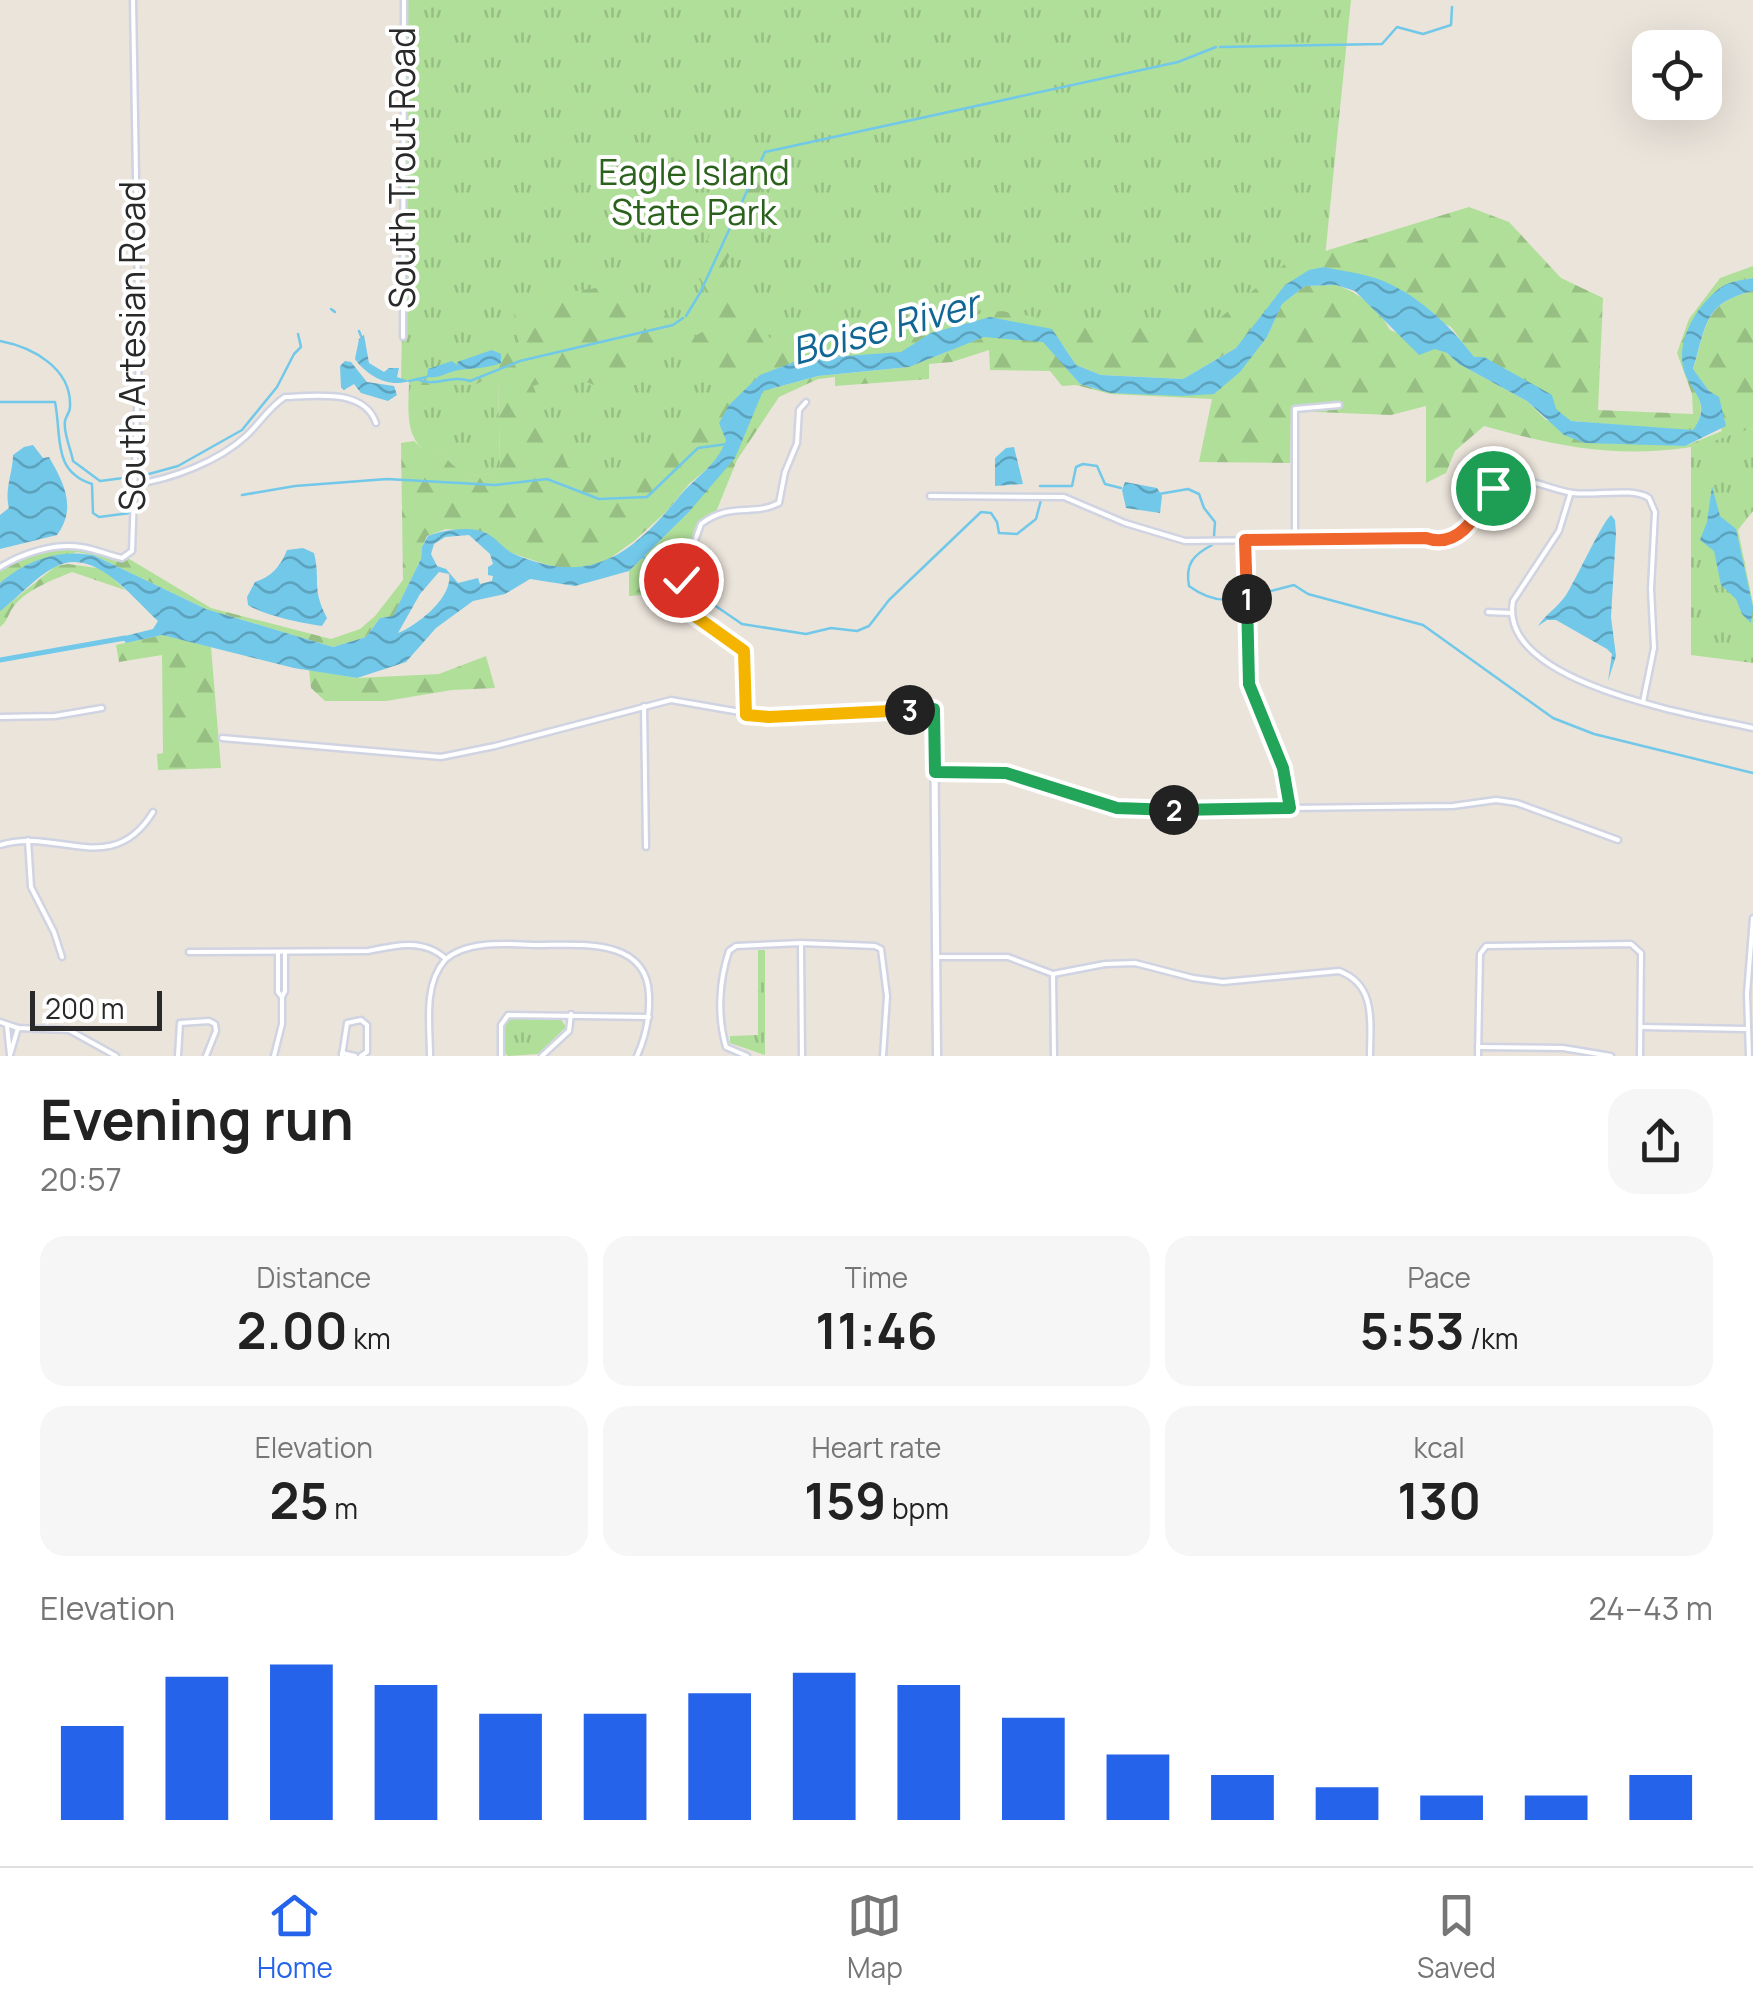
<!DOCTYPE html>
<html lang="en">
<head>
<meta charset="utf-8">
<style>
  :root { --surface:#fff; --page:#f6f6f6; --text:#222; --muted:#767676; --line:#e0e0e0; --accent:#2563eb }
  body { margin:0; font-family:Manrope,sans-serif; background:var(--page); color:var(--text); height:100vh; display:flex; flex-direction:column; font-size:38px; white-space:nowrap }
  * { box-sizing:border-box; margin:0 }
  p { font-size:32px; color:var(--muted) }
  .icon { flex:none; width:55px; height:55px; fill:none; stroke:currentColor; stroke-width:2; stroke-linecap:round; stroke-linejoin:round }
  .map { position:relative; height:1056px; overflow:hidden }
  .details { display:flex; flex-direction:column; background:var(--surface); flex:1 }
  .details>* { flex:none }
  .controls { position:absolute; left:1632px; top:30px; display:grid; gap:20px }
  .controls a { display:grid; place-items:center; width:90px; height:90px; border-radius:20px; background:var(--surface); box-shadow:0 10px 40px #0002; font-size:50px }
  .scale { position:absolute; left:30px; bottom:25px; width:132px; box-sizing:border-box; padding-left:10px; border:5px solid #292929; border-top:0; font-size:28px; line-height:35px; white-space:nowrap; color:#292929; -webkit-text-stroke:8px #fff; paint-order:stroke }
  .pin { position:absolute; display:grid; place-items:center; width:85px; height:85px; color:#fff; margin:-42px; border:5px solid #fff; border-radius:50%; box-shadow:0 2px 10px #0007 }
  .km { position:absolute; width:50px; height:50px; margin:-25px; border-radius:50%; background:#222; color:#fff; font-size:28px; line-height:50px; text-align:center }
  .round { display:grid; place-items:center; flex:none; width:105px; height:105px; border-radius:30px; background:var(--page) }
  .head { display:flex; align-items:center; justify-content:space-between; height:170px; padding:0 40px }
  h1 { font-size:55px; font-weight:700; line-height:75px }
  .figures { display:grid; grid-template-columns:repeat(3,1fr); gap:15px; height:170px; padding:10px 40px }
  .figures div { display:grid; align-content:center; border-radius:25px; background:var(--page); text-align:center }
  .figures b { font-size:50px; font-weight:700 }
  .figures small { font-size:28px; font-weight:400 }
  .figures p { font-size:28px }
  .chart { height:280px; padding:20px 40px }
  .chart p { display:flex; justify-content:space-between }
  .chart svg { width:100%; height:180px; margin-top:10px; stroke:var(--accent); stroke-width:6 }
  .tab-bar { display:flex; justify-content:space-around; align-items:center; height:140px; border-top:2px solid var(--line); background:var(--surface); font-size:28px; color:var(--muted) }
  .tab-bar a { display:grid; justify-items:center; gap:5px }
  .tab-bar .on { color:var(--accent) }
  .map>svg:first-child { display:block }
  .grass { fill:url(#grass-tufts) }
  .forest { fill:url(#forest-firs) }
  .water { fill:url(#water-waves); fill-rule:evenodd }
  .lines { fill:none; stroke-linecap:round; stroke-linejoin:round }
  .stream { stroke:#71c8e9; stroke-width:2.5 }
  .canal { stroke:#71c8e9; stroke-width:5 }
  .street-casing { stroke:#d0d3e1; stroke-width:9 }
  .secondary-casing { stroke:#d0d3e1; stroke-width:11 }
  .street { stroke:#fff; stroke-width:4 }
  .secondary { stroke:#fff; stroke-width:6 }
  .split-1-casing { stroke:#fff; stroke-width:20 }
  .split-2-casing { stroke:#fff; stroke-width:20 }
  .split-3-casing { stroke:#fff; stroke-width:20 }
  .split-4-casing { stroke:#fff; stroke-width:20 }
  .split-1 { stroke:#f0652b; stroke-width:12 }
  .split-2 { stroke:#22a559; stroke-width:12 }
  .split-3 { stroke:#22a559; stroke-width:12 }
  .split-4 { stroke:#f5b400; stroke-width:12 }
  .labels { text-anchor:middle; stroke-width:8; stroke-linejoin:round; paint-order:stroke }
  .street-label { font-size:35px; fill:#292929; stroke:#fff }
  .park-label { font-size:35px; fill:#2a621c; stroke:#fff }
  .water-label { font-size:38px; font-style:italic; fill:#126693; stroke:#fff }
</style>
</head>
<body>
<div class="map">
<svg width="1753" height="1056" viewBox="0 0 1753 1056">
  <defs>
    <pattern id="grass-tufts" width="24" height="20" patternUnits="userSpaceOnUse" patternTransform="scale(2.5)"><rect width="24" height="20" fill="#b0df99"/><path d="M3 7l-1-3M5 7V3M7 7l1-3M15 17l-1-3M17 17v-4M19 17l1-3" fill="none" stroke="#97bf84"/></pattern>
    <pattern id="forest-firs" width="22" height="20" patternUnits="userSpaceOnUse" patternTransform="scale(2.5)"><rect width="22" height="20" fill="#b0df99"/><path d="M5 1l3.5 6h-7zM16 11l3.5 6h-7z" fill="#97bf84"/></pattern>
    <pattern id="water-waves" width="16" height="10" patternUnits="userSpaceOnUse" patternTransform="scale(2.5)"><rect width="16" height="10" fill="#71c8e9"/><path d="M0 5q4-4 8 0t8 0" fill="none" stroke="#5da2bd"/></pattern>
  </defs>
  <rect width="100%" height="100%" fill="#ebe4db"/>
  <!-- grass -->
  <g class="grass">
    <path d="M 404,0 L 1351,0 L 1324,267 L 1250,333 L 801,359 L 602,564 L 498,380 L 500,468 C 468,485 458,471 436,448 L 422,448 C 404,432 409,404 409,381 L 401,380 L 407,77 L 407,71 L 403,71 Z"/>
    <polygon points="1753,428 1753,511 1738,530 1753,604 1753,663 1691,655 1691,444"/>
    <polygon points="758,950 765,950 765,1055 730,1043 730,1036 758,1035"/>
    <polygon points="510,1018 560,1018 566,1027 538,1054 508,1056 504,1052 505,1021"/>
  </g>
  <!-- forest -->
  <g class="forest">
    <path d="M 751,159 L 775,160 L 723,269 L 772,341 L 1002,311 L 1104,330 L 1220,318 L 1286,263 L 1469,207 L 1509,222 L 1561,278 L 1603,298 L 1598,410 L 1693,414 L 1692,394 L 1677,353 L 1689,319 L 1720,278 L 1753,266 L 1753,278 L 1726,284 L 1684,368 C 1696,391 1710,406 1693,431 L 1571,421 L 1474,358 L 1451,327 L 1324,267 L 1264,310 L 1250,333 L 1236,348 L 1183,379 L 1101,375 L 1076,365 L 1052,329 L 990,317 L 931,333 L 901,352 L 801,359 L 760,375 L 726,440 L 719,459 L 689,484 L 666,512 L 634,541 L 602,564 L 566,569 L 544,564 L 509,552 L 485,532 L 446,529 L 427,536 L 422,547 L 421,559 L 393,617 L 380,618 L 366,637 L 333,647 L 206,609 L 93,555 L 77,552 L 0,583 L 0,567 L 41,550 L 75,546 L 126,557 L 211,608 L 331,639 L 360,629 L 375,616 L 403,580 L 401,443 L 414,441 L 422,448 L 436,448 C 458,470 468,485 500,468 L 498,380 L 482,381 L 475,385 L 418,385 L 419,376 L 429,378 L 501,363 L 504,353 L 521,347 L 511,300 L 611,286 L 683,324 L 643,376 L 602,388 L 568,375 L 533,386 L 568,467 L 642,476 L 735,374 L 699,361 L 688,340 L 720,322 L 693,266 Z"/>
    <path d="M 1336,285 C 1360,293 1378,308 1390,330 L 1447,353 L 1459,364 L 1527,401 L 1546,420 L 1650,444 L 1685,446 L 1722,431 L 1709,391 L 1693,370 C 1707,326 1703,303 1753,291 L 1753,428 C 1731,434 1707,445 1685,448 C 1612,458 1553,445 1484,426 L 1455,451 L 1446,473 L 1426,483 L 1426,406 L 1391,415 L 1291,411 L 1290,463 L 1199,462 L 1212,399 L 1110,394 L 1076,385 L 1062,386 L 1050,371 L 990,370 L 989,350 L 952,362 L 929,364 L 929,379 L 835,386 L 835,377 L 818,379 L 779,397 L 737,460 L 716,512 L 696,527 L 685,565 L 682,592 L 629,596 L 629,571 L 688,513 L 763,391 L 818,376 L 909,367 L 984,337 L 1043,341 L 1080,384 L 1110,393 L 1162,394 L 1240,371 L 1267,337 L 1282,304 L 1305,286 Z"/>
    <path d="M 68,564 L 104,569 L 125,590 L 72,572 C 53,580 27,589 14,606 C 7,615 9,620 0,627 L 0,611 L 56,566 Z"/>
    <polygon points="162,635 211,647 221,768 158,770 157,754 163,753 162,655 119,662 116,645"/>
    <polygon points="486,656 495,688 452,690 386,701 325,701 311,688 309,670 357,678 439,674"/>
  </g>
  <!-- water -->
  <g class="water">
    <path d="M 1324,267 C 1342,271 1361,273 1378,279 C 1416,293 1450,325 1474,357 L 1484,357 L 1552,395 L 1556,409 L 1571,421 L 1693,430 C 1714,400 1689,393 1683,367 C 1677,337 1699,302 1723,286 C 1731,281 1743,280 1753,278 L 1753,291 C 1703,303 1707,325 1693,369 L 1709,391 L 1719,397 L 1726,426 L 1685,446 L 1585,443 L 1564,435 L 1527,401 L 1459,364 L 1447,353 L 1435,349 L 1419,355 L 1355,291 L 1336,285 L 1305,286 L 1282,304 L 1267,337 L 1240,372 L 1214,394 L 1182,396 L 1110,393 L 1080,384 L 1043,342 L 984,337 L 909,367 L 818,376 L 763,391 L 735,458 L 688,513 L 629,571 L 575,586 L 530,579 L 505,594 L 473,601 L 436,628 L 406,662 L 357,678 L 294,668 L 162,635 L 126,643 L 121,637 L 153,629 L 158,621 C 132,598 95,546 55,567 C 35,577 18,598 0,611 L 0,583 C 26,560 59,549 93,555 L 206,609 L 333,647 L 366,637 L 380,618 L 393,616 L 421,559 L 422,547 L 428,536 C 444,530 472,525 488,534 C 497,539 503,548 512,553 C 587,587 630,557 678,498 C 695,477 717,466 726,440 L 719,423 L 729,405 L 760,375 L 802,359 L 901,352 L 931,333 L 990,317 L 1052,329 L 1076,365 L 1101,375 L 1183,379 L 1236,348 L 1285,285 L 1309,270 ZM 469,535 L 490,554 L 493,564 L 488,567 L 488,575 L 493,576 L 492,581 L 480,584 L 478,578 L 458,583 L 446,569 L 437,566 L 431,554 L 434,544 L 445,537 ZM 439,572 L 449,574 C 453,597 418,625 398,633 L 420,594 Z"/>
    <path d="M 364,335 L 369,363 L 384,372 L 389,368 L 399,368 L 397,377 L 409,381 C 389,388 367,376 355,359 L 359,339 Z"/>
    <path d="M 492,350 L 501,354 L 501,363 C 485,369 473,368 459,370 C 447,372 440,379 427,377 L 428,369 L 452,361 L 457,365 L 457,362 Z"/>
    <polygon points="345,361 351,362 367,382 394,386 397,395 388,401 361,393 354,384 344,390 341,387 340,366"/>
    <path d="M 33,445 L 43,458 L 49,457 C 64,483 77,508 57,535 L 0,549 L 0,515 L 9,508 C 4,489 13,473 13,455 L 24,447 Z"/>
    <polygon points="1014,447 1023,484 995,486 995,458 1006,448"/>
    <polygon points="1125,482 1157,488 1162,496 1160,513 1126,508 1122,490"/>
    <polygon points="1712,486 1720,516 1736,529 1753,607 1751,623 1742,614 1736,599 1721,585 1714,551 1700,540 1707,522"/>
    <path d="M 1611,515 L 1615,520 L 1616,533 L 1611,617 L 1616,656 L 1608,681 L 1612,654 L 1607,649 L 1556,620 L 1547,620 L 1538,626 C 1546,614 1558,607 1566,595 C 1577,578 1601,524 1611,515 Z"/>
    <path d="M 303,548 L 314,553 C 321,582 311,587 327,618 L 322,626 C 304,624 263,615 248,605 L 247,597 L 255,582 C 271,577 281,566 287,550 Z"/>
  </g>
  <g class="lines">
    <!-- stream -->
    <g class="stream">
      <polyline points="1220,47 1382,44 1397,27 1423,34 1451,25 1452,7"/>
      <polyline points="331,309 335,312"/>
      <polyline points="686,316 700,293 765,152 1178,62 1216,47"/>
      <polyline points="359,331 361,336"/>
      <path d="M 0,341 C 32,347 72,368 70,407 C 70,412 66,416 65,421 C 63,433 71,449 73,461 L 100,481 L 131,477"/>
      <path d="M 417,379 C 435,388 451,374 470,381 L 520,361 L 673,325 L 683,318"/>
      <polyline points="409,381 427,377"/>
      <path d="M 0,402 L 55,402 C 62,437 52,471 92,484 L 93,513 L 99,517 L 130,513"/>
      <polyline points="138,477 178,466 242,430 277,387 294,354 301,347 298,334"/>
      <polyline points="1040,486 1072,486 1076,467 1083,464 1097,466 1105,484 1121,488"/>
      <polyline points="1159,494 1188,489 1199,494 1204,508 1215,522 1214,536"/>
      <polyline points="242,495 295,486 387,479 495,485 547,479 599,499 647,497 698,448 727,444"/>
      <path d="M 1212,545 C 1193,555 1185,564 1189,586 C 1204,597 1220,603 1238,598"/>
      <polyline points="640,555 665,571 670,563 678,562 694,568 691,585 701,596 742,624 806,634 831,628 857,631 869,626 889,600 981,512 991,513 997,522 999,533 1017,534 1036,519 1041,500"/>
      <polyline points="1252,596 1294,585 1308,594 1423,625 1553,718 1594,734 1753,773"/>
    </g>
    <!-- canal -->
    <polyline class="canal" points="0,660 125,638"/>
    <!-- street casing -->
    <g class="street-casing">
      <g id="street">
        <polyline points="403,337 404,0"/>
        <path d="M 136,484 C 172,479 219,461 246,436 C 259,424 270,406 285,397 C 315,396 364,388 376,423"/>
        <path d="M 1570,495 L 1559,531 L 1513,601 C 1497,684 1696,715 1753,728"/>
        <polyline points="930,496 1064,497 1125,523 1185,541 1426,538"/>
        <path d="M 1446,537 L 1437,535 L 1426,538 C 1435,541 1439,539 1448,537 C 1482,529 1480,486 1505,479 C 1522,475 1555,491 1573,493 C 1595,496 1633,487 1649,498 L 1655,512 L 1651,589 L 1654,648 L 1643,702"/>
        <polyline points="1295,540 1295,409 1339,405"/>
        <polyline points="1245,541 1249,684 1283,768 1290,808"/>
        <path d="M 0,567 C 23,553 54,543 81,547 C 95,549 108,555 122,558 L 132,551 L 139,356 L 133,0"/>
        <polyline points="1488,612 1511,613"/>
        <polyline points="644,706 646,847"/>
        <path d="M 746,715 L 744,651 L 688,611 L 681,580 L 701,524 C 732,501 752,517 779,503 L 785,472 L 797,443 L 799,410 L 806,402"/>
        <polyline points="0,717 55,716 102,708"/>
        <polyline points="222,738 441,757 495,746 671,700 769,717 934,709"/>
        <polyline points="935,772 1006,773 1129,810 1453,806 1496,800 1517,803 1618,840"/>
        <polyline points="28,840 31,887 54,932 62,957"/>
        <path d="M 0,845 C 57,827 112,879 153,812"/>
        <polyline points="801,946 802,1056"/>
        <path d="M 189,952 L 368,951 C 395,945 424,938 446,959 C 468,940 508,944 537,945 C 579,945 647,937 649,995 C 650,1017 646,1036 637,1056"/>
        <polyline points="278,952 278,992 282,997 285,991 285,953"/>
        <path d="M 937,957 L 1008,957 L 1053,974 L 1105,964 L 1135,963 L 1193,978 L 1223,982 L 1339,971 C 1377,985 1370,1023 1370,1056"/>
        <polyline points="1053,974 1054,1056"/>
        <polyline points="0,1022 18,1028 69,1030 116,1056"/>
        <polyline points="7,1026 10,1055 18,1028"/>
        <polyline points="1642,1027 1747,1029"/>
        <polyline points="1478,1047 1563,1048 1611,1056"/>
        <polyline points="342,1053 355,1056"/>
        <polyline points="178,1056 180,1023 209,1021 215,1024 216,1031 206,1056"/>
        <polyline points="274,1056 282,1024 282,997"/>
        <polyline points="342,1056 347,1023 361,1020 367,1025 367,1052 361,1056"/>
        <path d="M 430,1056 C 430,1025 423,985 445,960"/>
        <polyline points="501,1056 501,1025 508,1015 649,1017"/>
        <polyline points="542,1056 569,1031 571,1014"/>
        <path d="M 747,1056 L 726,1047 C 717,1016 719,981 729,951 L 736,946 L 801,943 L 875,946 L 881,949 L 887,996 L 883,1056"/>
        <polyline points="1478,1056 1480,954 1486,946 1631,944 1641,953 1640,1056"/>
        <polyline points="1749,1056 1747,994 1753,918"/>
      </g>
    </g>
    <!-- secondary casing -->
    <g class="secondary-casing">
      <polyline id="secondary" points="934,709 937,1056"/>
    </g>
    <!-- street -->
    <use href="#street" class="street"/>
    <!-- secondary -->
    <use href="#secondary" class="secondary"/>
  </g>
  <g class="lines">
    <!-- split-1 casing -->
    <g class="split-1-casing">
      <path id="split-1" d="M 1247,599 L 1245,540 L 1426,538 C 1460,550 1478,513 1493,488"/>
    </g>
    <!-- split-2 casing -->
    <g class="split-2-casing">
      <polyline id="split-2" points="1174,810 1290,808 1283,768 1249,684 1247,599"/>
    </g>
    <!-- split-3 casing -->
    <g class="split-3-casing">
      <polyline id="split-3" points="910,710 934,709 935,772 1006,773 1117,808 1174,810"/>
    </g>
    <!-- split-4 casing -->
    <g class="split-4-casing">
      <polyline id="split-4" points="681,580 688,611 744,651 746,715 769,717 910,710"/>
    </g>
    <!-- split-1 -->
    <use href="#split-1" class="split-1"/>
    <!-- split-2 -->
    <use href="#split-2" class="split-2"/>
    <!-- split-3 -->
    <use href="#split-3" class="split-3"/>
    <!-- split-4 -->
    <use href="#split-4" class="split-4"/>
  </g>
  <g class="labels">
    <!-- street labels -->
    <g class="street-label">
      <text transform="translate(403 168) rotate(-90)" y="12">South Trout Road</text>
      <text transform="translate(133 346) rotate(-90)" y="12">South Artesian Road</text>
    </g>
    <!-- park labels -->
    <g class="park-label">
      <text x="694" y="185">Eagle Island<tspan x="694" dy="40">State Park</tspan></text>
    </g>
    <!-- water labels -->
    <g class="water-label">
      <text transform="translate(885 328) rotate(-15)" y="13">Boise River</text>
    </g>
  </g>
</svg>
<div class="controls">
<a><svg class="icon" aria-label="locate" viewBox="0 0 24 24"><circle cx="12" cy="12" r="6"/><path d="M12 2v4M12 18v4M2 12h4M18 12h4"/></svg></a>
</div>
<div class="scale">200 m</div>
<div class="pin" style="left:1493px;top:488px;background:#1e9e55"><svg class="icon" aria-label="arrive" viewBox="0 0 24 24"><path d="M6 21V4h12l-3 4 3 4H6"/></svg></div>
<div class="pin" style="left:681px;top:580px;background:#d93025"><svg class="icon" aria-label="check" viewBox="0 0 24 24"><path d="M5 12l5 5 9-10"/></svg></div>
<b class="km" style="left:1247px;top:599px">1</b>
<b class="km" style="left:1174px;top:810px">2</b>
<b class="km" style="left:910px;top:710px">3</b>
</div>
<section class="details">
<div class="head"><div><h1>Evening run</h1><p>20:57</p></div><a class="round"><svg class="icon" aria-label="share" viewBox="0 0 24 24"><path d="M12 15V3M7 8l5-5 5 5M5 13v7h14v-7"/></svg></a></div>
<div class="figures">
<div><p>Distance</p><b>2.00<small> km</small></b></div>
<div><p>Time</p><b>11:46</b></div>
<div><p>Pace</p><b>5:53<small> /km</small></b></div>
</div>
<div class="figures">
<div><p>Elevation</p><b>25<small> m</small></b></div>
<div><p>Heart rate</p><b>159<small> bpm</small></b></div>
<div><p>kcal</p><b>130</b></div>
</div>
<div class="chart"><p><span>Elevation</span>24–43 m</p>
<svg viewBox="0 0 160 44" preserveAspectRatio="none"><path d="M5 44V21M15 44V9M25 44V6M35 44V11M45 44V18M55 44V18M65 44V13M75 44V8M85 44V11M95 44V19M105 44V28M115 44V33M125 44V36M135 44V38M145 44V38M155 44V33"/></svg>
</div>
</section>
<nav class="tab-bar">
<a class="on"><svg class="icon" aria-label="home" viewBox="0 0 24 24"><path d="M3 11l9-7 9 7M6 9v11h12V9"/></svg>Home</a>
<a><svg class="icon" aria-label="map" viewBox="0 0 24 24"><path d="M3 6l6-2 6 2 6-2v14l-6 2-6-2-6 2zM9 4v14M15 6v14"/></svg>Map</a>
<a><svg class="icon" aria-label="saved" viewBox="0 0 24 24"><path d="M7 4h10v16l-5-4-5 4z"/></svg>Saved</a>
</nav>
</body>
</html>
